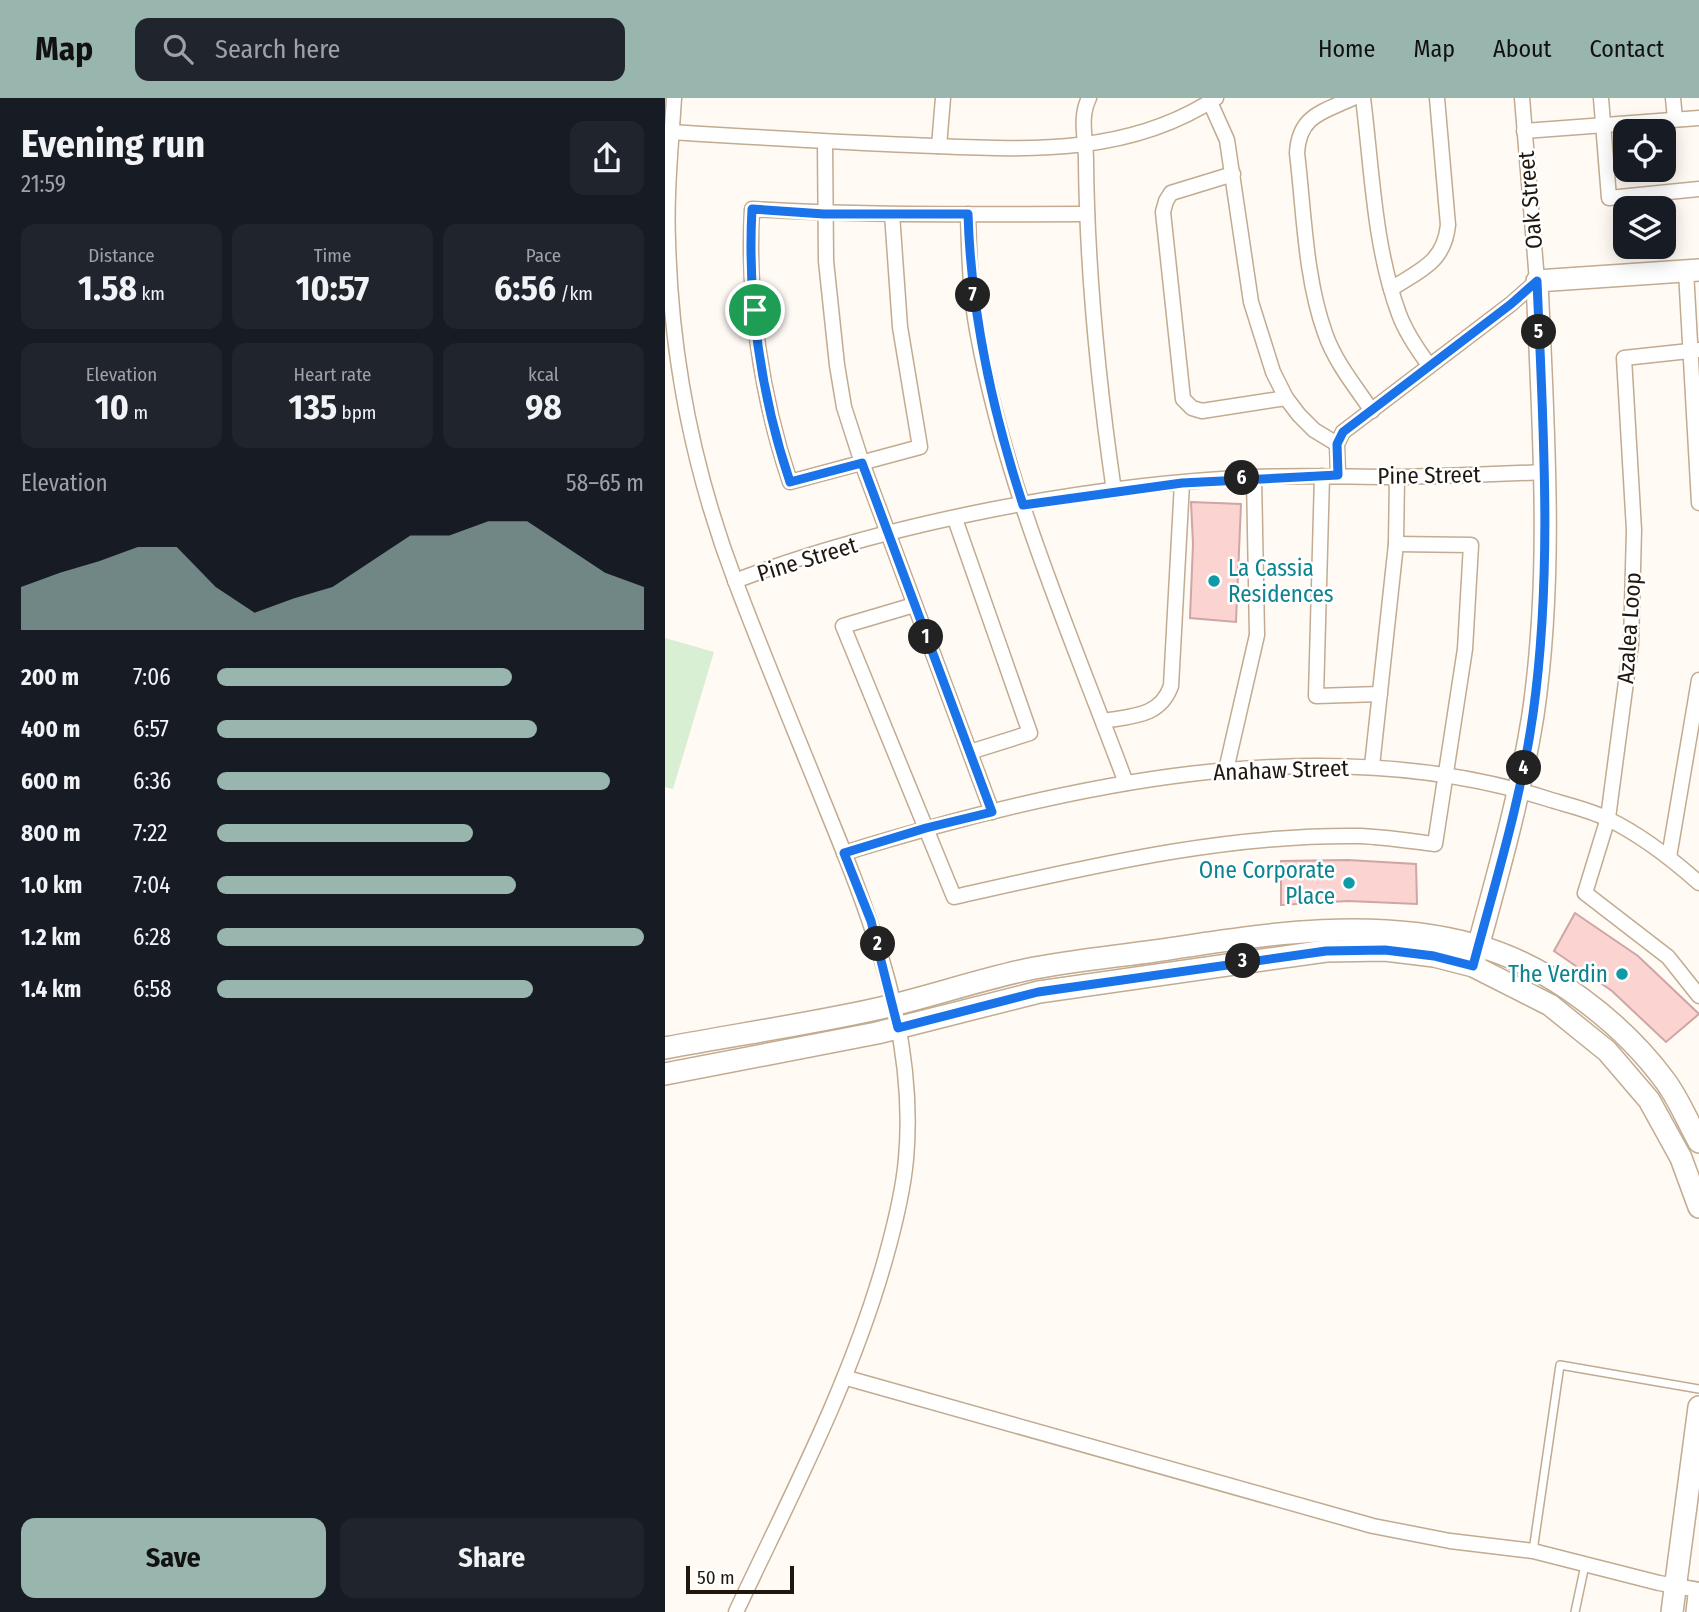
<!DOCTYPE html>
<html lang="en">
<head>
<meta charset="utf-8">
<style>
  :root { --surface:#171b24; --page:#20242c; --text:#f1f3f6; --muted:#9ea1a6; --accent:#98b5ae }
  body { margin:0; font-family:"Fira Sans Condensed",sans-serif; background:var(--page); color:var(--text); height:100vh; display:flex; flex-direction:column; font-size:26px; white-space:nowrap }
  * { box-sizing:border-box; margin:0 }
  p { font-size:23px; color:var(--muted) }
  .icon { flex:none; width:38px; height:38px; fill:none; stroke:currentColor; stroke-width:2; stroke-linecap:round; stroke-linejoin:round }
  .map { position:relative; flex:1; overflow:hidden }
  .side { display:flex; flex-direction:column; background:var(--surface); width:665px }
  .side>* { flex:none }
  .tools { position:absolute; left:948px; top:21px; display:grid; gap:14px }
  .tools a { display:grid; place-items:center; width:63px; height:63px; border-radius:14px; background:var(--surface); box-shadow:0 4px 18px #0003; font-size:35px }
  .scale { position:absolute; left:21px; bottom:18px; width:108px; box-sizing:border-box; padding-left:7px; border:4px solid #20180e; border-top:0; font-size:19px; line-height:24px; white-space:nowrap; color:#20180e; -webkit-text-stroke:5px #fff; paint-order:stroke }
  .pin { position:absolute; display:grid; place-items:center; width:60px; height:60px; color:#fff; margin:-30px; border:4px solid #fff; border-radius:50%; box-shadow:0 2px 7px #0007 }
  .km { position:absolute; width:35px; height:35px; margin:-18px; border-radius:50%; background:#222; color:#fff; font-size:19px; line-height:35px; text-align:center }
  .round { display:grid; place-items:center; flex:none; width:74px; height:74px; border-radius:14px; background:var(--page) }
  .head { display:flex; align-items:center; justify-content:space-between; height:119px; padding:0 21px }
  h1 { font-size:38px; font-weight:700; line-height:52px }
  .figures { display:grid; grid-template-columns:repeat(3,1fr); gap:10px; height:119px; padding:7px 21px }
  .figures div { display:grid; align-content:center; border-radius:14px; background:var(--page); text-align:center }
  .figures b { font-size:35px; font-weight:700 }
  .figures small { font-size:19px; font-weight:400 }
  .figures p { font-size:19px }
  .chart { height:196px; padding:14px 21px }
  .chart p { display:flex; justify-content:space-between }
  .chart svg { width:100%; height:126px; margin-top:7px; fill:var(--accent); opacity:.7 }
  .cta { display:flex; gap:14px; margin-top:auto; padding:14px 21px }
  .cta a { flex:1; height:80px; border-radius:14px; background:var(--accent); color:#111; font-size:28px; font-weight:700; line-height:80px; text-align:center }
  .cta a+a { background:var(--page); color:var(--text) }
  ul { padding:0 21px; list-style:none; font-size:23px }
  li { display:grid; grid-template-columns:112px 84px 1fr; align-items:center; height:52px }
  li i { height:18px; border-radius:9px; background:var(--accent) }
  header { display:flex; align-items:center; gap:42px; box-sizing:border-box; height:98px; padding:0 35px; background:var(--accent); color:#111 }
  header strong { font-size:33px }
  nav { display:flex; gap:38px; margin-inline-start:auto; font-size:24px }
  .search { width:490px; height:63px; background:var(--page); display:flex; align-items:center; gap:18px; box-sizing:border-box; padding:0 24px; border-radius:14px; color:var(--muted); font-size:26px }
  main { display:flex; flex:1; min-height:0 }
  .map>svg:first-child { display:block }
  .green { fill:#d8efd4 }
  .building { fill:#fbd3d1; stroke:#cda6a5; stroke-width:2 }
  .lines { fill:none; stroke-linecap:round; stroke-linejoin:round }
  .lane-casing { stroke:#c2ab90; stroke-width:10 }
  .street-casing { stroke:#c2ab90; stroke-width:17 }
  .secondary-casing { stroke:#c2ab90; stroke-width:24 }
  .lane { stroke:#fff; stroke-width:7 }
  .street { stroke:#fff; stroke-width:14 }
  .secondary { stroke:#fff; stroke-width:21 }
  .route-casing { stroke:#fff; stroke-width:14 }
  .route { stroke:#1a73e8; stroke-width:9 }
  .culture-dot { fill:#0f9aa8; stroke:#fff; stroke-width:2.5 }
  .labels { text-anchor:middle; stroke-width:5; stroke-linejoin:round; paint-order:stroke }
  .street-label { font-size:23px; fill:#20180e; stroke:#fff }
  .culture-label { font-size:23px; fill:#0d838f; stroke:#fff; text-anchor:end }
</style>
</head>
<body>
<header>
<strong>Map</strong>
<div class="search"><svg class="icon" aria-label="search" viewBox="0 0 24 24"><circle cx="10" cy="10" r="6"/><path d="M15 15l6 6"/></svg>Search here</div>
<nav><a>Home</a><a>Map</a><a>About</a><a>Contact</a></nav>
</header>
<main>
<section class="side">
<div class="head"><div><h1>Evening run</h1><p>21:59</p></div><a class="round"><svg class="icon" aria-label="share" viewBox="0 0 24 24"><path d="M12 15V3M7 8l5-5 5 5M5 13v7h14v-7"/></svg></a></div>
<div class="figures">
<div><p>Distance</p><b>1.58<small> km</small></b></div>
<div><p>Time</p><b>10:57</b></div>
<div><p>Pace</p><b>6:56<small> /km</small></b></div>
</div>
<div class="figures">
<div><p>Elevation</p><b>10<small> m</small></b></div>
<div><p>Heart rate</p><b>135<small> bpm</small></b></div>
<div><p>kcal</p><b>98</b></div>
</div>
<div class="chart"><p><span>Elevation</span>58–65 m</p>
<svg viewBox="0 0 160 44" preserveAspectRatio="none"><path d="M0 44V29L10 24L20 20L30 15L40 15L50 29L60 38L70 33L80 29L90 20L100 11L110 11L120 6L130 6L140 15L150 24L160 29V44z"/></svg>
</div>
<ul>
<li><b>200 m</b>7:06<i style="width:69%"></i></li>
<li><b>400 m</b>6:57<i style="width:75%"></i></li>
<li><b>600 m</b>6:36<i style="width:92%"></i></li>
<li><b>800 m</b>7:22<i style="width:60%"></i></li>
<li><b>1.0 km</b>7:04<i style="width:70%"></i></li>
<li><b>1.2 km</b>6:28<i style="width:100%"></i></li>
<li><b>1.4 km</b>6:58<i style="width:74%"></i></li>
</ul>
<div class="cta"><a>Save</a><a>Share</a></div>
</section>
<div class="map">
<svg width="1034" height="1514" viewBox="0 0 1034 1514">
  <rect width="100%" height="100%" fill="#fffaf4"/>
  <!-- green -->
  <polygon class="green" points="0,540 49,554 8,691 0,689"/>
  <!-- building -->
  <g class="building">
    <polygon points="526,404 576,406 571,524 525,520 528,446"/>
    <polygon points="683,762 751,766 752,806 683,803 616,807 616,763"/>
    <polygon points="910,815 973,858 1034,916 1001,944 947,893 889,853"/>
  </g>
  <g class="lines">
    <!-- lane casing -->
    <g class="lane-casing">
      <g id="lane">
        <polyline points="868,1453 895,1267 1034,1291"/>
        <polyline points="910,1514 920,1467"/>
      </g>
    </g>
    <!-- street casing -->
    <g class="street-casing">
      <g id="street">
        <path d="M 9,0 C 6,48 1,96 3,143 C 6,261 29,375 71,485 C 100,562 132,638 163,715 C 208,825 252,939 241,1061 C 238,1095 229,1130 220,1162 C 185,1286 125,1399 71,1514"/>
        <path d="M 424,0 C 414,20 421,41 421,63 C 422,174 433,283 449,393"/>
        <path d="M 688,0 C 658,14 634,17 632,55 C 639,113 640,179 660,235 C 670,264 690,288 707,313"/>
        <path d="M 698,0 C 707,71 709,149 734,216 C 741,235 752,251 764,267"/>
        <polyline points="936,0 944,100 1034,91"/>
        <polyline points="1008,0 1010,21"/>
        <polyline points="545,4 562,42 586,204 608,274 621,300 634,317 649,332 672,346"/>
        <polyline points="859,33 1034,20"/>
        <path d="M 7,34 C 87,39 166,44 246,47 C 352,51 458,61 551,0"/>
        <polyline points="160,44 161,163 172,267 179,309 197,365 327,714"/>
        <polyline points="274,48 278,0"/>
        <polyline points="568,76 506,95 501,103 498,114 518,301 527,310 537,313 621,300"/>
        <path d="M 227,116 L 235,229 L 255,349 L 125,384 C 96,298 82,202 87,111 C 198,118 310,116 422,116"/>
        <path d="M 303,116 C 304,155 305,194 312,232 C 340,389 406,537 461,685"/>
        <polyline points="1021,173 1034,405"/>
        <path d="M 726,191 C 755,172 779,165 783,127 L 772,0"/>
        <polyline points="1034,252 959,260 969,432 966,546 943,720 920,795 1003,859 1034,898"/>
        <polyline points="673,377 672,346 678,334 846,206 872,183 857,0"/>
        <polyline points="657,378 651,598 715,596"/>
        <polyline points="290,421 365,635 305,654"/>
        <path d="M 70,483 C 225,424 423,387 589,379 C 637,377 685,379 732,379 C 782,378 832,376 881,374"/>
        <path d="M 249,507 L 178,528 L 289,799 C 423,769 557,736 695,738 C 720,739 745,743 770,746 L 800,551 L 806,447 L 731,446"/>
        <path d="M 438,623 C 467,618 495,619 506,588 L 517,385"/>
        <polyline points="707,668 731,446 732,379"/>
        <polyline points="561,672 592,537 589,379"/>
        <path d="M 179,755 C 399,687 657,629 883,701 C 902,707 925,712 943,721 C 976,737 1007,761 1034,785"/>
        <polyline points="1004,759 1034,582"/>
        <polyline points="182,1280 708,1428 785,1443 868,1453 994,1485 1034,1492"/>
      </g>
    </g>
    <!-- secondary casing -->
    <g class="secondary-casing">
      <g id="secondary">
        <path d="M 810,860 C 832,779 855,699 868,617 C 889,473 878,328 872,183 L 1034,172"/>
        <path d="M 0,950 C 69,937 138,927 207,912 C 258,901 309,883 360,872 C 403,863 447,859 490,853 C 595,837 705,818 810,847 C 883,867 957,924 1001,984 C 1014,1002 1023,1024 1034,1044"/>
        <polyline points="0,976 212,935 374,894 661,853 720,852 769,858 808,868 885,907 942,953 984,1002 1016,1060 1034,1109"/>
        <polyline points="1007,1514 1034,1309"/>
        <polyline points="1032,1514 1034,1497"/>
      </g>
    </g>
    <!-- lane -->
    <use href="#lane" class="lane"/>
    <!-- street -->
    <use href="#street" class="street"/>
    <!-- secondary -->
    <use href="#secondary" class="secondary"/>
  </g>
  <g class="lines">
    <!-- route casing -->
    <g class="route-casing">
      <path id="route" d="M 87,111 L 159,116 L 303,116 C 306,217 327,312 358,407 L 517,385 L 673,377 L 672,346 L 678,334 L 846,206 L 872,183 C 878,327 888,472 868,616 C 856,702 830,785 808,868 L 769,858 L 720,852 L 661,853 L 373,894 L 233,930 L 206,823 L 179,755 L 261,730 L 327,714 L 197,365 L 125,384 C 96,298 82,202 87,111 Z"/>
    </g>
    <!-- route -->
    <use href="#route" class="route"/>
  </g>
  <!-- markers -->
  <g class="culture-dot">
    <circle cx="549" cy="483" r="7"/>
    <circle cx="684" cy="785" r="7"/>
    <circle cx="957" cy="876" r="7"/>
  </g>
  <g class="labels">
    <!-- street labels -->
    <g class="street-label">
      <text transform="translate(865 102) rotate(-95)" y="8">Oak Street</text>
      <text transform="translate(764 377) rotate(-1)" y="8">Pine Street</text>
      <text transform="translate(142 461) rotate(-17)" y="8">Pine Street</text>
      <text transform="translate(964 530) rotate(-86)" y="8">Azalea Loop</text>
      <text transform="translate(616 672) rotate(-2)" y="8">Anahaw Street</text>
    </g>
    <!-- culture labels -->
    <g class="culture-label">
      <text x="563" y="478" text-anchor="start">La Cassia<tspan x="563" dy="26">Residences</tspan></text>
      <text x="670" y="780">One Corporate<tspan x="670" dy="26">Place</tspan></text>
      <text x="943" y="884">The Verdin</text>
    </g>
  </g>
</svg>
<div class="tools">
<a><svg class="icon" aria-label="locate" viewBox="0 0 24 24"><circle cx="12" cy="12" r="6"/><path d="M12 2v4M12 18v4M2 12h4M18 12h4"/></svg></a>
<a><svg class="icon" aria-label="layers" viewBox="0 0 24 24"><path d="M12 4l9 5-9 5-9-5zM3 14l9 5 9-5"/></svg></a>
</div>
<div class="scale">50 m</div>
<div class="pin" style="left:90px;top:212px;background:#1e9e55"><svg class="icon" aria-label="arrive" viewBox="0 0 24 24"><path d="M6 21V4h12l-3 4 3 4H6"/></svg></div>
<b class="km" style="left:261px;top:539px">1</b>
<b class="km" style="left:213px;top:846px">2</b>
<b class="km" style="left:578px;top:863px">3</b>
<b class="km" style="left:859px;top:670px">4</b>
<b class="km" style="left:874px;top:234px">5</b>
<b class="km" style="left:577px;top:380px">6</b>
<b class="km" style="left:308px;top:197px">7</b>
</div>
</main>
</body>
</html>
